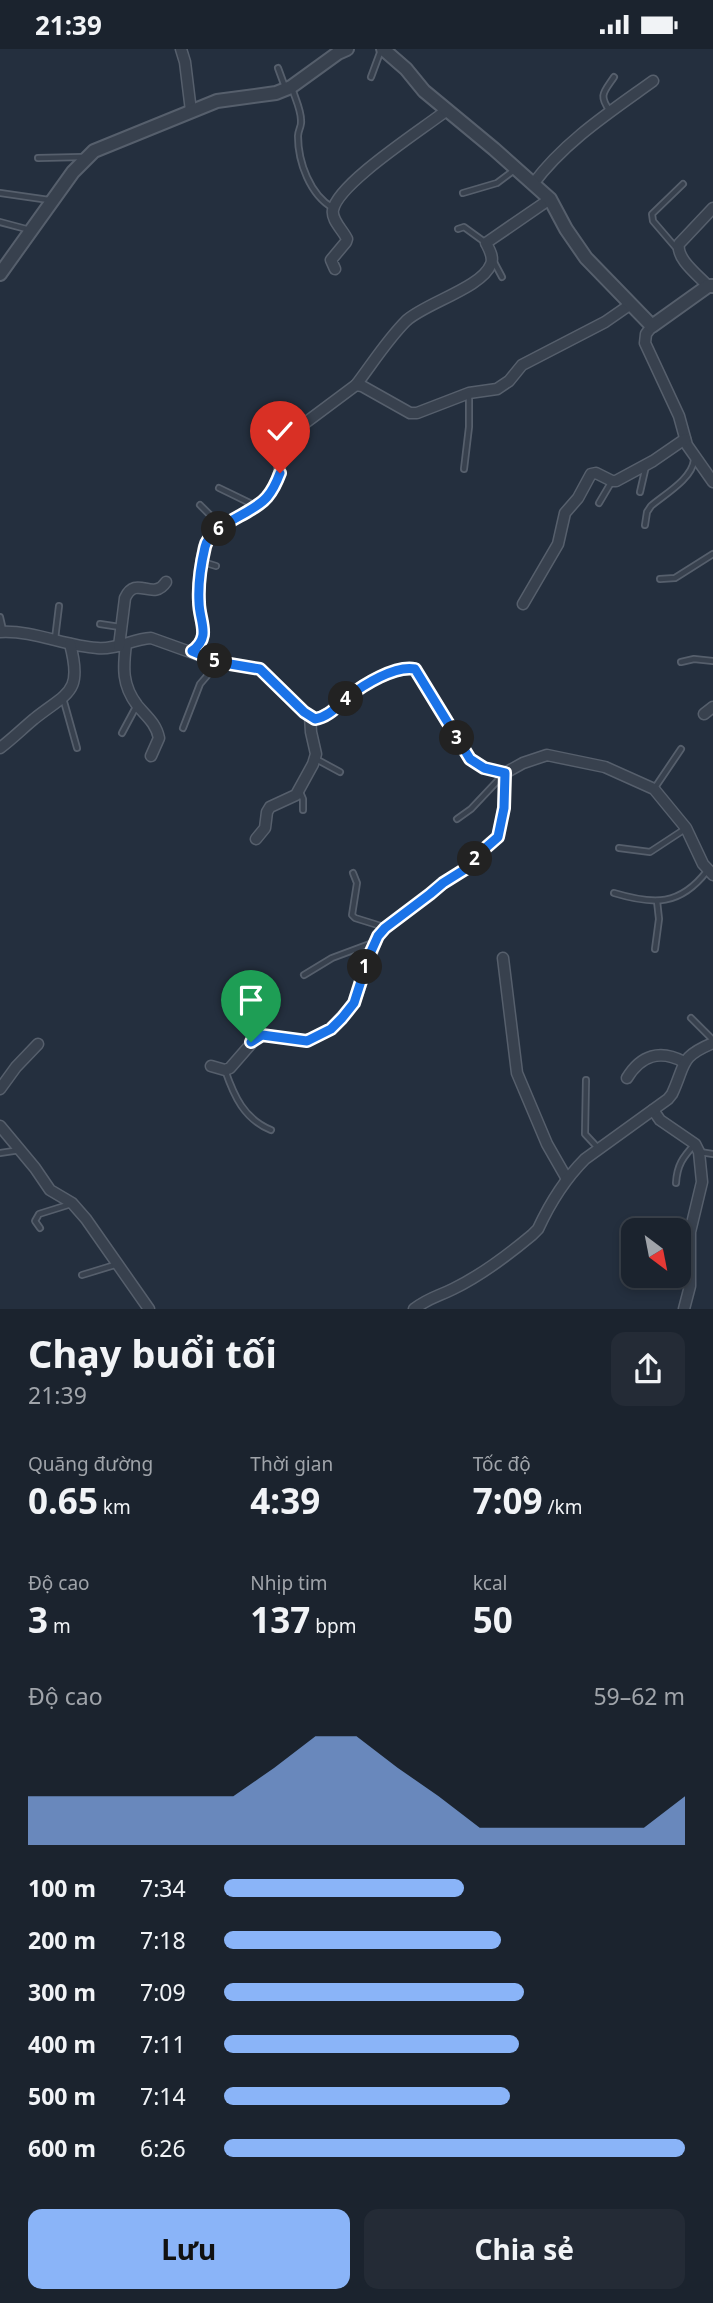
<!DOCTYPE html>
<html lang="vi">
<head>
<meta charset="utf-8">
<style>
  :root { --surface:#1b232e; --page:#242b36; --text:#f1f3f6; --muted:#a0a4aa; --line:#39404a; --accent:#8ab4f8 }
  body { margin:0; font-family:"Noto Sans",sans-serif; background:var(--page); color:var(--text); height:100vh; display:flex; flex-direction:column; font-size:26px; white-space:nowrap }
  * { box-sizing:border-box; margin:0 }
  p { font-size:23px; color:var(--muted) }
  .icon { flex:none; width:38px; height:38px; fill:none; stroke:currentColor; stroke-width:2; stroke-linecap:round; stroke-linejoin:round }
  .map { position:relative; height:1260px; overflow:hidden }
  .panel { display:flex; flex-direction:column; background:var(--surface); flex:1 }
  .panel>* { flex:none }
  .needle { width:46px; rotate:148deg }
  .controls { position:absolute; left:621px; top:1169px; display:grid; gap:14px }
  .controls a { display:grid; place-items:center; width:70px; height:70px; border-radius:14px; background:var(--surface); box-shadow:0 4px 10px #0003,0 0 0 2px var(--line); font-size:35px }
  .pin { position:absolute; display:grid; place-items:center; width:60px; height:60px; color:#fff; margin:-72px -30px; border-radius:50% 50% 50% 0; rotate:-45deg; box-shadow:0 0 7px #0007 }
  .pin .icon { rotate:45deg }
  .km { position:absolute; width:35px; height:35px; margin:-18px; border-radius:50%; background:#222; color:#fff; font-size:19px; line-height:35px; text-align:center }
  .round { display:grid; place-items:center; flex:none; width:74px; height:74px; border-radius:14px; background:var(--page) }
  .headline { display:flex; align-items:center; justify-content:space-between; height:119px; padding:0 28px }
  h1 { font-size:38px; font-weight:700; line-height:52px }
  .metrics { display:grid; grid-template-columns:repeat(3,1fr); gap:10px; height:119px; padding:7px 28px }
  .metrics div { display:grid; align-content:center }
  .metrics b { font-size:35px; font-weight:700 }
  .metrics small { font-size:19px; font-weight:400 }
  .metrics p { font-size:19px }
  .chart { height:196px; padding:14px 28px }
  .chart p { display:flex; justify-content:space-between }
  .chart svg { width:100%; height:126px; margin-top:7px; fill:var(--accent); opacity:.7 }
  .primary-button { display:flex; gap:14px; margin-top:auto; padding:14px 28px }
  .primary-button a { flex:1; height:80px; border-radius:14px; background:var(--accent); color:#111; font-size:28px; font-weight:700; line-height:80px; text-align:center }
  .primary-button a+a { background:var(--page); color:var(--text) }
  ul { padding:0 28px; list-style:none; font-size:23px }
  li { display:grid; grid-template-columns:112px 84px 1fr; align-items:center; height:52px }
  li i { height:18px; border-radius:9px; background:var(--accent) }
  .status { display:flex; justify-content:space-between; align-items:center; height:49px; padding:0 35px; background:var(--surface); direction:ltr }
  .status svg { height:19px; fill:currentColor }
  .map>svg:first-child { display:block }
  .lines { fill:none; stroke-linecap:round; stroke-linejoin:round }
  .service-casing { stroke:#565f6c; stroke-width:8 }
  .minor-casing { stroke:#565f6c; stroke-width:13 }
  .tertiary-casing { stroke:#565f6c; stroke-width:16 }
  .service { stroke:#38414e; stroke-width:4.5 }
  .minor { stroke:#38414e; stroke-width:10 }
  .tertiary { stroke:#38414e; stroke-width:12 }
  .route-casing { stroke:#fff; stroke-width:14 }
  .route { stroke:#1a73e8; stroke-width:9 }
</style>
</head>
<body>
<div class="status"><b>21:39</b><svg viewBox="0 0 49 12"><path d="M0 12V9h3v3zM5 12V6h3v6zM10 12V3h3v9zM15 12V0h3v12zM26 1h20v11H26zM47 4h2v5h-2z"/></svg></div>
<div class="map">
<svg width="713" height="1260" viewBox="0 0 713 1260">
  <rect width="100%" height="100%" fill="#242f3e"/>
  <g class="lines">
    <!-- service casing -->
    <g class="service-casing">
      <g id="service">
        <polyline points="278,19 285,38"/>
        <polyline points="371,28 381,1"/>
        <path d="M 292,39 C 295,49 301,61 301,71 C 302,77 298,81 298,87 C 298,113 310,146 333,159"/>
        <path d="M 610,62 C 598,46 604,43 614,28"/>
        <polyline points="38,109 82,108"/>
        <polyline points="0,144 49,151"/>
        <polyline points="463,144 497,134 513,122"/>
        <polyline points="0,173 30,181"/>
        <polyline points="458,180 464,178 486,194"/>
        <polyline points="677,200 653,172 652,165 683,135"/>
        <polyline points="494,213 502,228"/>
        <polyline points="464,420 469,378 469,345"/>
        <polyline points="219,439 256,457"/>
        <polyline points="640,443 646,417"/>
        <polyline points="599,454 612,432"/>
        <polyline points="200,456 222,478"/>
        <path d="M 645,476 L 647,463 L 651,457 C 665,445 692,430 694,411"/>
        <polyline points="203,513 216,517"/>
        <polyline points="660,530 675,529 713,505"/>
        <polyline points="0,568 3,581"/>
        <polyline points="100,575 120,578"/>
        <polyline points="55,590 59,557"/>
        <polyline points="681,613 694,610 713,612"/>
        <polyline points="63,649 77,699"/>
        <polyline points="183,679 200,635 218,614"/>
        <polyline points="122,684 137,656"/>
        <polyline points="316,710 340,723"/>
        <polyline points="654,740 681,700"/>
        <polyline points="300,743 303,750 303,761"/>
        <polyline points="457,770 471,760 504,725"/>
        <polyline points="619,799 650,803 685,780"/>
        <polyline points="353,824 357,834 352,866 355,869 384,878"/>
        <path d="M 614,844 C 654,856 680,857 707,822"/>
        <polyline points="655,900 659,870 657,852"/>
        <polyline points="304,926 332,909 375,893"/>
        <polyline points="691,969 713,991"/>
        <path d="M 225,1021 C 234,1047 244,1070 271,1081"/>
        <polyline points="586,1031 585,1085 598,1099"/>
        <polyline points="700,1103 713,1105"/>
        <polyline points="0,1104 20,1101"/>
        <path d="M 676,1134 C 677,1116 683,1108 695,1095"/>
        <polyline points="40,1179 35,1172 39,1165 71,1155"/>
        <polyline points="82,1226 118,1215"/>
      </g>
    </g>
    <!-- minor casing -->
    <g class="minor-casing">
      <g id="minor">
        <polyline points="181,0 185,13 191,62"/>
        <path d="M 533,135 C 565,92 610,63 653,32"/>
        <path d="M 335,220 L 331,211 L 346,193 L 347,190 C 343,181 331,171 333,161 C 338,134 423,80 447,61"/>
        <path d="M 708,237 C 698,226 676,210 679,195 L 713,159"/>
        <polyline points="652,277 646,285 645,294 679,367 687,396 713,433"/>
        <path d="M 356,336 C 372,315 387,291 406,272 C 425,254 482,239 491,215 C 494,208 489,200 486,194 L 550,150"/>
        <polyline points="523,555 558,495 565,464 578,449 591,425 596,424 612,432 616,432 653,412 685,390"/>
        <path d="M 0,583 C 34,581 64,597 97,599 C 116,601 132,590 151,589 L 218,613 L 260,620 L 304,663 L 315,670 C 329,667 338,657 348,648 C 362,636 396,616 415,620 L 470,710 L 484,719 L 505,724"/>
        <path d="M 126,595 C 123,619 122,636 137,656 C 146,667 156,674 159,689 L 151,707"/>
        <path d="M 119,597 L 125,549 C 136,525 153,553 166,533"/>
        <path d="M 192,602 C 212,588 199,573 199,553 C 198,536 201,515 204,499 C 209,476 251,466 266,449 C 272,443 277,433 279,425 C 282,412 275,399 285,389 L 356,336 L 362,337 L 410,364 L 417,364 L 469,344 L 497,340 L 509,332 L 522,316 L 605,273 L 631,255"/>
        <polyline points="704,665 713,658"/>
        <path d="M 0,699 C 12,690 22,680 34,670 C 68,643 83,644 70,595"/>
        <polyline points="256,790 265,779 267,763 270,758 296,746 313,715 316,705 311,683 310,667"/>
        <polyline points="503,909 517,1024 547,1095 567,1130"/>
        <polyline points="211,1017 225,1021 230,1019 257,988 262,986 307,992 331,980 354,954 378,886 385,879 431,845 443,834 467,819 482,802 498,787 504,759 505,724 523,714 547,706 605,718 654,740 686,779 703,815 713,826"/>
        <path d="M 627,1029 C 641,1006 660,1000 684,1013"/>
        <polyline points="0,1040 16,1018 38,995"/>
        <polyline points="653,1061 660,1071 695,1095 699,1103 702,1133 690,1183 690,1237 684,1260"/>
        <polyline points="0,1077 35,1119 50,1141 72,1154 86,1170 149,1260"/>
        <path d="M 414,1260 C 430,1248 437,1248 453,1240 C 482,1226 508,1206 532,1186 L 538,1180 C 550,1154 564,1131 585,1110 L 668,1050 L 672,1045 C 686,1015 679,1008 713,994"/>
      </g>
    </g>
    <!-- tertiary casing -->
    <g class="tertiary-casing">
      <g id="tertiary">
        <polyline points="383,0 406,20 424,42 494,100 550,150 566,180 586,209 652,277 708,237 713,237"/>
        <polyline points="0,225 73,123 94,102 217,52 276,44 291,38 338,4 347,0"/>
      </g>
    </g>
    <!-- service -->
    <use href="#service" class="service"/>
    <!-- minor -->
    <use href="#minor" class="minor"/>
    <!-- tertiary -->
    <use href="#tertiary" class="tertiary"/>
  </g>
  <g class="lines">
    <!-- route casing -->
    <g class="route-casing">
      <path id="route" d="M 251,993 L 262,986 L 307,992 L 331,980 L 342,969 L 354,954 L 369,907 L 378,887 L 385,879 L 430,845 L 443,834 L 467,819 L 482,802 L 498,788 L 504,759 L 505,724 L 484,719 L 470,710 L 415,620 C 395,616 363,636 348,648 C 338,656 329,668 315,670 L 304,663 L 260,620 L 218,613 L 192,602 C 212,588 199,572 199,553 C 198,536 201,515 205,498 C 210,475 252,466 267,448 C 273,441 277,432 280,424"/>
    </g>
    <!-- route -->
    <use href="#route" class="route"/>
  </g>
</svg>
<div class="controls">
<a><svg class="needle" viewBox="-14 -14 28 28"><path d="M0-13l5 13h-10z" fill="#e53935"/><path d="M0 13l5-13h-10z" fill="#a0a4aa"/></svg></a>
</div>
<div class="pin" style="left:251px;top:993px;background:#1e9e55"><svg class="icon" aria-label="arrive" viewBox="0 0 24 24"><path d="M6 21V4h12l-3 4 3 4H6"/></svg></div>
<div class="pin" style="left:280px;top:424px;background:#d93025"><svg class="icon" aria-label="check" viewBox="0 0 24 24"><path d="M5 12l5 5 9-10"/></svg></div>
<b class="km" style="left:365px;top:918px">1</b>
<b class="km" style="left:475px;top:810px">2</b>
<b class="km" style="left:457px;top:689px">3</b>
<b class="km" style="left:346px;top:650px">4</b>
<b class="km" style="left:215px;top:612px">5</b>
<b class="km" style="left:219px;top:480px">6</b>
</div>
<section class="panel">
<div class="headline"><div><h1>Chạy buổi tối</h1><p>21:39</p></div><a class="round"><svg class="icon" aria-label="share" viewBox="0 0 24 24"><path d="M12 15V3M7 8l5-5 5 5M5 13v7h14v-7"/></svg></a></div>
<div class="metrics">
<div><p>Quãng đường</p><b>0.65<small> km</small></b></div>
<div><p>Thời gian</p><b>4:39</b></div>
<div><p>Tốc độ</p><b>7:09<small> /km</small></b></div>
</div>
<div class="metrics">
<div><p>Độ cao</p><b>3<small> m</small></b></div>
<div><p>Nhịp tim</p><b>137<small> bpm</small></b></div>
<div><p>kcal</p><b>50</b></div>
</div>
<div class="chart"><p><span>Độ cao</span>59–62 m</p>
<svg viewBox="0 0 160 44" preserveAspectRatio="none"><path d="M0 44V27L10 27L20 27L30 27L40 27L50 27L60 17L70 6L80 6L90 17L100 27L110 38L120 38L130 38L140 38L150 38L160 27V44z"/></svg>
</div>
<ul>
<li><b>100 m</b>7:34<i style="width:52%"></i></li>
<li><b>200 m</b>7:18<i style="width:60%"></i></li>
<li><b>300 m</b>7:09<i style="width:65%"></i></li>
<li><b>400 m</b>7:11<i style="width:64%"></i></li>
<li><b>500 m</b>7:14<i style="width:62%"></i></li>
<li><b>600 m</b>6:26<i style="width:100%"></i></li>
</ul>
<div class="primary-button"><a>Lưu</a><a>Chia sẻ</a></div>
</section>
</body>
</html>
